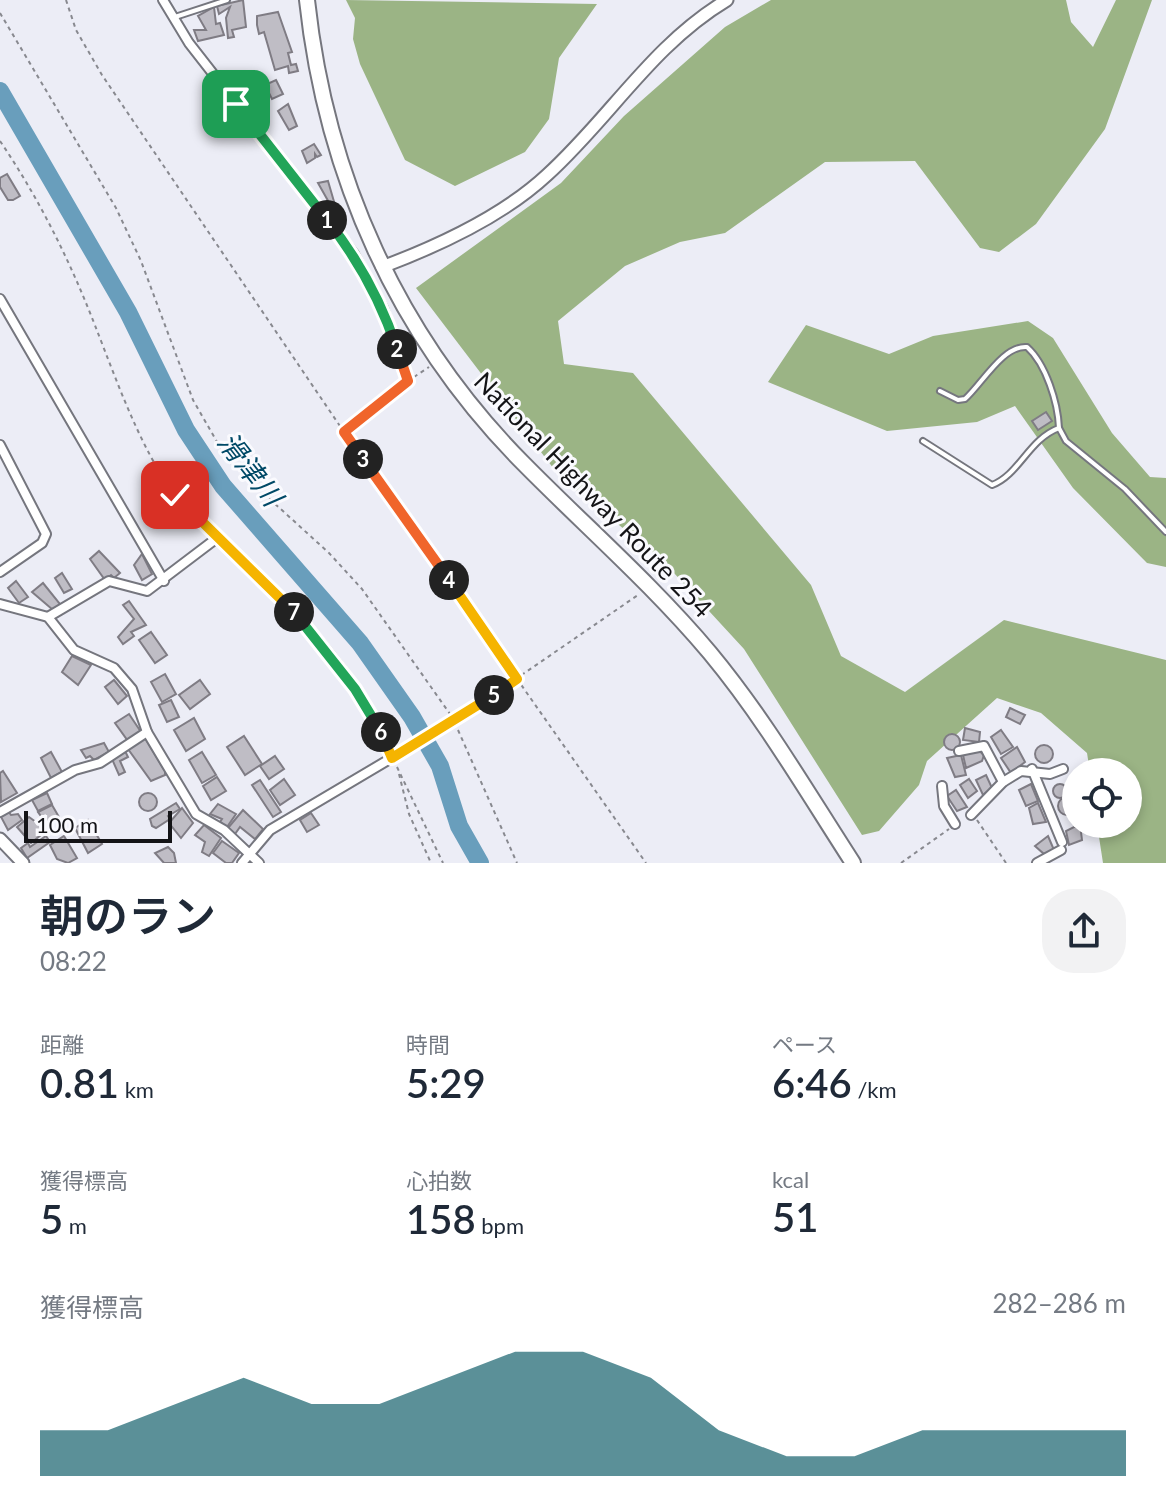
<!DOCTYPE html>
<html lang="ja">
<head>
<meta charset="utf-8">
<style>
  :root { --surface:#fff; --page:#f2f2f3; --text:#1f2937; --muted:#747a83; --accent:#16626d }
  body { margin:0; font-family:Lato,"Noto Sans JP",sans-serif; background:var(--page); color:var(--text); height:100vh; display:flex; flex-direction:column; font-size:30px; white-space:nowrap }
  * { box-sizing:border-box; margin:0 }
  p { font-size:26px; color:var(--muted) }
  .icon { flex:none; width:44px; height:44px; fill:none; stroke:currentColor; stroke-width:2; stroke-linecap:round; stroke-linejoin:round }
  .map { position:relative; height:863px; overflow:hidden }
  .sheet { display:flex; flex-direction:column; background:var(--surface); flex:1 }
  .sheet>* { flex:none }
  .tools { position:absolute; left:1062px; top:758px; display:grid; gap:16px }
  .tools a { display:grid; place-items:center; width:80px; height:80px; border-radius:50%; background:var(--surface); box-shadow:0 4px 12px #0003; font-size:40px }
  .scale { position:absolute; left:24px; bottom:20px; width:148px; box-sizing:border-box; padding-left:8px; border:4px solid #141417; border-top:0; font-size:22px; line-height:28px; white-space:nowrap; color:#141417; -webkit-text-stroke:6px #fafafe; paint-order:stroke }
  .pin { position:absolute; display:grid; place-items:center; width:68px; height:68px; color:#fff; margin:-34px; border-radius:16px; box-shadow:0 4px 12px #0006 }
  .km { position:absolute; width:40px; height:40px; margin:-20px; border-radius:50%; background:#222; color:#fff; font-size:22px; line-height:40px; text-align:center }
  .round { display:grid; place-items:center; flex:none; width:84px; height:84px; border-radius:32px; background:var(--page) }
  .headline { display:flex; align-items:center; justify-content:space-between; height:136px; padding:0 40px }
  h1 { font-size:44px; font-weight:600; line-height:60px }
  .stats { display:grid; grid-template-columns:repeat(3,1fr); gap:12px; height:136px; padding:8px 40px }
  .stats div { display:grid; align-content:center }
  .stats b { font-size:40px; font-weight:600 }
  .stats small { font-size:22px; font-weight:400 }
  .stats p { font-size:22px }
  .chart { height:224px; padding:16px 40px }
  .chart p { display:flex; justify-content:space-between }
  .chart svg { width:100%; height:144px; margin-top:8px; fill:var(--accent); opacity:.7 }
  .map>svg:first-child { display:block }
  .forest { fill:#9bb485 }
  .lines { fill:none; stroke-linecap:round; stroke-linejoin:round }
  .river { stroke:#699ebc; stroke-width:18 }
  .building { fill:#bfbdc5; stroke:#7f7c84; stroke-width:2 }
  .lane-casing { stroke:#75767e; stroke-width:8 }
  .street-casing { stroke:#75767e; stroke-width:12 }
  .secondary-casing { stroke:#75767e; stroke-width:15 }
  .highway-casing { stroke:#75767e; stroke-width:18 }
  .path { stroke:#88898f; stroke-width:2; stroke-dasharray:4 4; stroke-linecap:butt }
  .lane { stroke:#fff; stroke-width:4 }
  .street { stroke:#fff; stroke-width:8 }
  .secondary { stroke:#fff; stroke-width:11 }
  .highway { stroke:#fff; stroke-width:14 }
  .split-1-casing { stroke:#fff; stroke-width:16 }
  .split-2-casing { stroke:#fff; stroke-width:16 }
  .split-3-casing { stroke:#fff; stroke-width:16 }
  .split-4-casing { stroke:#fff; stroke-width:16 }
  .split-5-casing { stroke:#fff; stroke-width:16 }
  .split-6-casing { stroke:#fff; stroke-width:16 }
  .split-7-casing { stroke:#fff; stroke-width:16 }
  .split-8-casing { stroke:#fff; stroke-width:16 }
  .split-1 { stroke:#22a559; stroke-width:10 }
  .split-2 { stroke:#22a559; stroke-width:10 }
  .split-3 { stroke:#f0652b; stroke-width:10 }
  .split-4 { stroke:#f0652b; stroke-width:10 }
  .split-5 { stroke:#f5b400; stroke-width:10 }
  .split-6 { stroke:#f5b400; stroke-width:10 }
  .split-7 { stroke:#22a559; stroke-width:10 }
  .split-8 { stroke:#f5b400; stroke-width:10 }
  .labels { text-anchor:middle; stroke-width:6; stroke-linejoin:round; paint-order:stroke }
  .street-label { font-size:26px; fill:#141417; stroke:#fafafe }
  .water-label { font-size:28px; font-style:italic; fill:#004967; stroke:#fafafe }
</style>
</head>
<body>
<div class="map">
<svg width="1166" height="863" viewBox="0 0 1166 863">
  <rect width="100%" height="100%" fill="#ecedf6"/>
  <!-- forest -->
  <g class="forest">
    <polygon points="346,0 597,4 559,58 549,119 525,152 455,186 405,160 360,64 353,39 355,18"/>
    <polygon points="771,0 1066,0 1071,22 1093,47 1116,0 1152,0 1105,129 1036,224 999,252 980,248 915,161 825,162 725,233 680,242 625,266 558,321 564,364 633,373 811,585 841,656 905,692 1004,620 1166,660 1166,863 1103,863 1097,824 1128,824 1128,772 1090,772 1087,753 1041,713 997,698 927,761 919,785 879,831 862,835 744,649 662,560 560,477 416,288 561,183 624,116 725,27"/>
    <polygon points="1028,321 1053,338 1112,433 1150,477 1166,478 1166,567 1147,563 1073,488 1015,406 977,422 887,431 768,382 806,325 889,354 933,336"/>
  </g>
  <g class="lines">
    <!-- river -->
    <polyline class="river" points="0,91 128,312 186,430 223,486 360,643 412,717 440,766 459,826 480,863"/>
  </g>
  <!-- building -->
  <g class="building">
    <polygon points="243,0 246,27 232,30 234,37 228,38 226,18 230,7 219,14 217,6"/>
    <polygon points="214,7 216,24 220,23 224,35 198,41 194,30 206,30 198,16"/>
    <polygon points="278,12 292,52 288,53 291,65 296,64 298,71 289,73 288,66 275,70 264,32 259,34 257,25 257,16"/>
    <polygon points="276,80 283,94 272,99 265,85"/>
    <polygon points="288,104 297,126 289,130 278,111"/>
    <polygon points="314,144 321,155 317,157 315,154 315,158 307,163 302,151"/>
    <polygon points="7,174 20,196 13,200 8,200 0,187 0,178"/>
    <polygon points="328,181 335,205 331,206 318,183"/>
    <polygon points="1046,412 1052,421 1038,430 1032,421"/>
    <polygon points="99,551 120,573 114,578 111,575 105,580 90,559"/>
    <polygon points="142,554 152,574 142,580 134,565"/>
    <polygon points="62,573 72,589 64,593 55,578"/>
    <polygon points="16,581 28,597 19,603 8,588"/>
    <polygon points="43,583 60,604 53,610 32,592"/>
    <polygon points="129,601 146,625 131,632 134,636 123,644 118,637 134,619 123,605"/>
    <polygon points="151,632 167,655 155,663 139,640"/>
    <polygon points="72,656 91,665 78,685 62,672"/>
    <polygon points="165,674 176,694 162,702 151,682"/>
    <polygon points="114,680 127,696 118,704 105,687"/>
    <polygon points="200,680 210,694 190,709 179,695"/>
    <polygon points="171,700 179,717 167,722 159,705"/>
    <polygon points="1010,708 1025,715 1020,724 1006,717"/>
    <polygon points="129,714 141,732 128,741 115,723"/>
    <polygon points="194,718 205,739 186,751 174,730"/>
    <polygon points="965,728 980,732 979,742 963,740"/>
    <polygon points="1001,730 1013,747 1001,754 991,737"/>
    <circle cx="952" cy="742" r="8"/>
    <polygon points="244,736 262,764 245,775 227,747"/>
    <polygon points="145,738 165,771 165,775 151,781 128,749"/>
    <polygon points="104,743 109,752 94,760 90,756 86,758 81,750"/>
    <circle cx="1044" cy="754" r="9"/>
    <polygon points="1017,747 1025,762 1011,773 1001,758"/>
    <polygon points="978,750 984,755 982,761 966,768 963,755"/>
    <polygon points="125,751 128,757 120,761 125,772 119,775 112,759"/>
    <polygon points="51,752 62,772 51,778 41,758"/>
    <polygon points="202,752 216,775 202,783 189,760"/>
    <polygon points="961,755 966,775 955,777 947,758"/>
    <polygon points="275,756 284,769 269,779 260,766"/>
    <polygon points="3,771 17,793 1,802 0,773"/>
    <polygon points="986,775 992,788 983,795 976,780"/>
    <polygon points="217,777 226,791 211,800 203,786"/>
    <polygon points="284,779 295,795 280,805 270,790"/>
    <polygon points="969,779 977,791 968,798 960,785"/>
    <polygon points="260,780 281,812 273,817 252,785"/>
    <circle cx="1060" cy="791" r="7"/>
    <polygon points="1031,784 1038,801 1026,806 1019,790"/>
    <polygon points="956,790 967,807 957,811 947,796"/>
    <polygon points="47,793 52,804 38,811 32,800"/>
    <circle cx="148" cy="802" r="9"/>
    <circle cx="1067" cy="806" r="9"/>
    <polygon points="176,803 180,809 168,816 170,819 156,828 152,826 150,819"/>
    <polygon points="1038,803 1046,822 1033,824 1029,808"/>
    <polygon points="218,804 236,814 227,827 220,822 222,819 210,814"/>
    <polygon points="52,805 59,817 46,823 38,812"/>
    <polygon points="182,808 193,823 181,838 169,823"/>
    <polygon points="243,810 263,829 255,839 240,827 235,834 228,828"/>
    <polygon points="8,811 11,815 18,814 22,820 8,830 0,815"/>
    <polygon points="311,813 319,825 307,832 300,820"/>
    <polygon points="29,817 47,830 31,843 17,827"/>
    <polygon points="88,820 102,844 88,853 75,828"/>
    <polygon points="1080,824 1082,840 1069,845 1066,831"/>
    <polygon points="204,825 221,838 209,856 202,852 205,842 195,835"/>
    <polygon points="46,836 50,842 27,858 21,848 28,843 30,847"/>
    <polygon points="64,836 77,858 68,863 57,859 50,845"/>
    <polygon points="1048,836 1054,850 1044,854 1035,846"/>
    <polygon points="222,841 239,853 232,863 226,863 213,853"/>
    <polygon points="168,847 174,853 176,863 164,863 155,853"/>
  </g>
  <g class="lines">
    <!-- lane casing -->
    <g class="lane-casing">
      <g id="lane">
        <polyline points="175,17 227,0"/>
        <polyline points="1059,428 1066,441 1125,489 1166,532"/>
        <path d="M 923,441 L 992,485 C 1019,475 1029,439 1059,428 C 1058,403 1046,364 1027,347 C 1003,345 982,384 965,399 L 958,400 L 940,391"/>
      </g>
    </g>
    <!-- street casing -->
    <g class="street-casing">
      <g id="street">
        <polyline points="163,0 189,43 354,254 383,308 408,381"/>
        <polyline points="0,299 164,581"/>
        <polyline points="0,445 46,534 42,543 0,572"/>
        <polyline points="0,604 48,617 74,650 114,668 132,689 147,732 196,814 224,830 259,863"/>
        <path d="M 48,617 L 109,581 L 147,591 L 217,538 C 285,602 357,669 392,758"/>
        <polyline points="959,751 984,746 1003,782"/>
        <polyline points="1032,769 1062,842"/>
        <polyline points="942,786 944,806 955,824"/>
        <polyline points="0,812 75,770 100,763 147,732"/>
        <polyline points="971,815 1003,782 1021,771 1050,774 1063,769"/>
        <polyline points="242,863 270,830 454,721"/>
        <polyline points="1037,863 1061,850"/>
      </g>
    </g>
    <!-- secondary casing -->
    <g class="secondary-casing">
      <g id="secondary">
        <path d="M 382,267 C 438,246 503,216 547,175 C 610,118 652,45 727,0"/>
        <polyline points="0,839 23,863"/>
      </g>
    </g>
    <!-- highway casing -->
    <g class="highway-casing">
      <path id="highway" d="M 307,0 C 326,176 398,337 523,463 C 585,526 652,584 710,653 C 764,718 807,792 853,863"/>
    </g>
    <!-- path -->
    <g class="path">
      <polyline points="66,0 76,30 102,75 344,432 646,863"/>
      <polyline points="0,13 116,208 141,261 193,400 228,461 329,553 362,589 450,714"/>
      <path d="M 0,141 C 34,191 63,247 86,303 C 109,358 139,452 177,496 C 187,509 200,520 211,531"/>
      <polyline points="414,377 429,367"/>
      <polyline points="345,431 400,388"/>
      <polyline points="462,716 638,595"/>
      <polyline points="458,730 517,863"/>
      <polyline points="397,767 443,863"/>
      <polyline points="399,774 409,814 431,863"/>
      <polyline points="977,820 1006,863"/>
      <polyline points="901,863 949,829"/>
    </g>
    <!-- lane -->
    <use href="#lane" class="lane"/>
    <!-- street -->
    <use href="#street" class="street"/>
    <!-- secondary -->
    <use href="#secondary" class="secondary"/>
    <!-- highway -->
    <use href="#highway" class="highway"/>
  </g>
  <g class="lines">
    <!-- split-1 casing -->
    <g class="split-1-casing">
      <polyline id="split-1" points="236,104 327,220"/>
    </g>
    <!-- split-2 casing -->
    <g class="split-2-casing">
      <path id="split-2" d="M 327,220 C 359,260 381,301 397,349"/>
    </g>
    <!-- split-3 casing -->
    <g class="split-3-casing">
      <polyline id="split-3" points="363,459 344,432 408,381 397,349"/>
    </g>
    <!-- split-4 casing -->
    <g class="split-4-casing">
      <polyline id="split-4" points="363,459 449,580"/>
    </g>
    <!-- split-5 casing -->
    <g class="split-5-casing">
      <polyline id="split-5" points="449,580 517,679 494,695"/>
    </g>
    <!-- split-6 casing -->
    <g class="split-6-casing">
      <polyline id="split-6" points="381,732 392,758 494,695"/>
    </g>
    <!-- split-7 casing -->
    <g class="split-7-casing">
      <polyline id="split-7" points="294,612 355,689 381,732"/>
    </g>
    <!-- split-8 casing -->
    <g class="split-8-casing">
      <polyline id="split-8" points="175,495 294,612"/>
    </g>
    <!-- split-1 -->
    <use href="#split-1" class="split-1"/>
    <!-- split-2 -->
    <use href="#split-2" class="split-2"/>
    <!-- split-3 -->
    <use href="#split-3" class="split-3"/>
    <!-- split-4 -->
    <use href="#split-4" class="split-4"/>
    <!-- split-5 -->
    <use href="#split-5" class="split-5"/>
    <!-- split-6 -->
    <use href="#split-6" class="split-6"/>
    <!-- split-7 -->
    <use href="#split-7" class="split-7"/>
    <!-- split-8 -->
    <use href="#split-8" class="split-8"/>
  </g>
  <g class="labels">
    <!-- street labels -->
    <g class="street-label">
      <text transform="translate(593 495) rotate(46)" y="9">National Highway Route 254</text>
    </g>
    <!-- water labels -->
    <g class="water-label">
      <text transform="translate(250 469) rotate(52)" y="10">滑津川</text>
    </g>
  </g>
</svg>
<div class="tools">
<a><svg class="icon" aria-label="locate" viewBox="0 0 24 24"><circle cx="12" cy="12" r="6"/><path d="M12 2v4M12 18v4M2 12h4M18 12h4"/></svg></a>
</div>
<div class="scale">100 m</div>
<div class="pin" style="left:236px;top:104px;background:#1e9e55"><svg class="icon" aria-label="arrive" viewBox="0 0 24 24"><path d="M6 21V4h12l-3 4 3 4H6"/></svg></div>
<div class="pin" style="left:175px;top:495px;background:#d93025"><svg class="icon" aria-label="check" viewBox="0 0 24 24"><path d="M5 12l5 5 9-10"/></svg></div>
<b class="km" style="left:327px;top:220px">1</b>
<b class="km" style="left:397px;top:349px">2</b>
<b class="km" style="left:363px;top:459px">3</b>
<b class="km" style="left:449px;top:580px">4</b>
<b class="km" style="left:494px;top:695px">5</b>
<b class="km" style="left:381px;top:732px">6</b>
<b class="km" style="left:294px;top:612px">7</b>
</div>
<section class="sheet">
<div class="headline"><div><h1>朝のラン</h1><p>08:22</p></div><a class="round"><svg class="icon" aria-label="share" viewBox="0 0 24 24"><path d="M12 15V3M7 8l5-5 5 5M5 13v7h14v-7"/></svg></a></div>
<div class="stats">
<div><p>距離</p><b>0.81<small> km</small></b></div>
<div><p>時間</p><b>5:29</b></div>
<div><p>ペース</p><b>6:46<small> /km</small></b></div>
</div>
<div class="stats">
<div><p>獲得標高</p><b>5<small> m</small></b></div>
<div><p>心拍数</p><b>158<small> bpm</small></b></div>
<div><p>kcal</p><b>51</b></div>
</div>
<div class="chart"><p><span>獲得標高</span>282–286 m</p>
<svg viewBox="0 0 160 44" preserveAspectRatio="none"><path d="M0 44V30L10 30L20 22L30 14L40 22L50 22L60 14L70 6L80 6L90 14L100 30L110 38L120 38L130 30L140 30L150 30L160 30V44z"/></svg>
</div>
</section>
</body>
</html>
